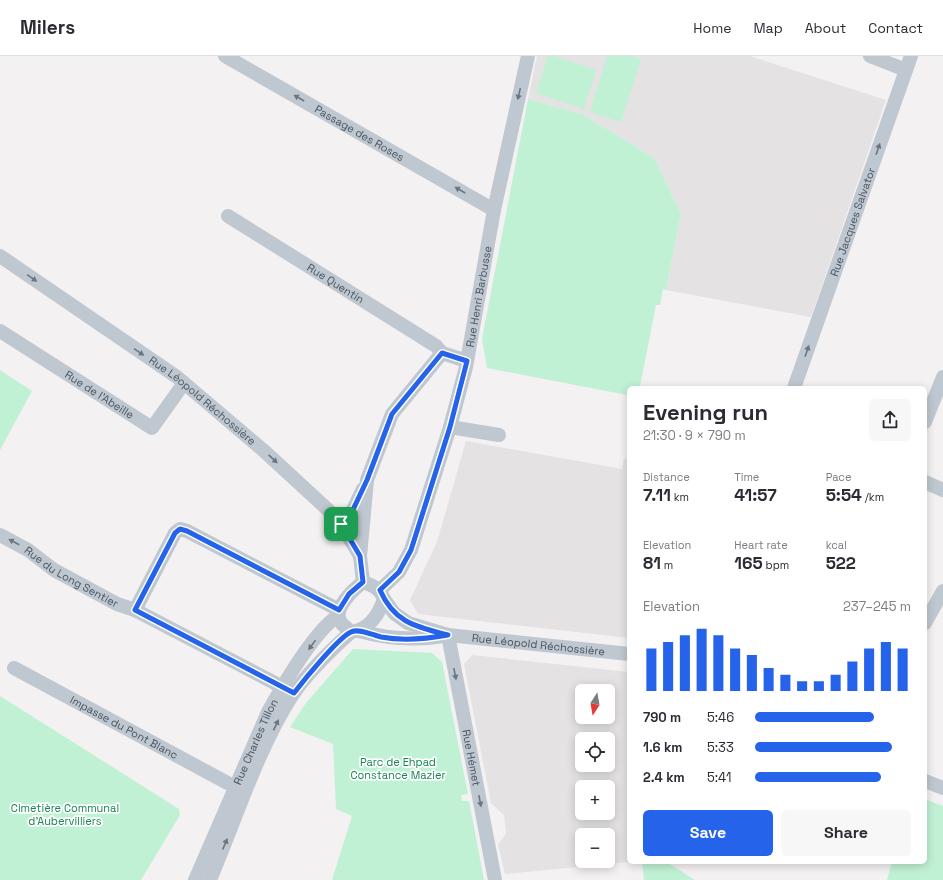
<!DOCTYPE html>
<html lang="en">
<head>
<meta charset="utf-8">
<style>
  :root { --surface:#fff; --page:#f7f7f7; --text:#2b2b33; --muted:#7c7c81; --line:#e1e1e2; --accent:#2563eb }
  body { margin:0; font-family:"Space Grotesk",sans-serif; background:var(--page); color:var(--text); height:100vh; display:flex; flex-direction:column; font-size:15px; white-space:nowrap }
  * { box-sizing:border-box; margin:0 }
  p { font-size:13px; color:var(--muted) }
  .icon { flex:none; width:22px; height:22px; fill:none; stroke:currentColor; stroke-width:2; stroke-linecap:round; stroke-linejoin:round }
  .map { position:relative; flex:1; overflow:hidden }
  .sheet { position:absolute; left:627px; top:330px; width:300px; height:478px; display:flex; flex-direction:column; background:var(--surface); border-radius:6px; box-shadow:0 2px 10px #0003 }
  .sheet>* { flex:none }
  .needle { width:26px; rotate:191deg }
  .controls { position:absolute; left:575px; top:628px; display:grid; gap:8px }
  .controls a { display:grid; place-items:center; width:40px; height:40px; border-radius:6px; background:var(--surface); box-shadow:0 2px 10px #0003; font-size:20px }
  .pin { position:absolute; display:grid; place-items:center; width:34px; height:34px; color:#fff; margin:-17px; border-radius:8px; box-shadow:0 2px 6px #0006 }
  .round { display:grid; place-items:center; flex:none; width:42px; height:42px; border-radius:6px; background:var(--page) }
  .summary { display:flex; align-items:center; justify-content:space-between; height:68px; padding:0 16px }
  h1 { font-size:22px; font-weight:600; line-height:30px }
  .metrics { display:grid; grid-template-columns:repeat(3,1fr); gap:6px; height:68px; padding:4px 16px }
  .metrics div { display:grid; align-content:center }
  .metrics b { font-size:17px; font-weight:600 }
  .metrics small { font-size:11px; font-weight:400 }
  .metrics p { font-size:11px }
  .chart { height:112px; padding:8px 16px }
  .chart p { display:flex; justify-content:space-between }
  .chart svg { width:100%; height:72px; margin-top:4px; stroke:var(--accent); stroke-width:6 }
  .primary-button { display:flex; gap:8px; margin-top:auto; padding:8px 16px }
  .primary-button a { flex:1; height:46px; border-radius:6px; background:var(--accent); color:#fff; font-size:16px; font-weight:600; line-height:46px; text-align:center }
  .primary-button a+a { background:var(--page); color:var(--text) }
  ul { padding:0 16px; list-style:none; font-size:13px }
  li { display:grid; grid-template-columns:64px 48px 1fr; align-items:center; height:30px }
  li i { height:10px; border-radius:5px; background:var(--accent) }
  header { display:flex; align-items:center; gap:24px; box-sizing:border-box; height:56px; padding:0 20px; background:var(--surface); border-bottom:1px solid var(--line) }
  header strong { font-size:19px }
  nav { display:flex; gap:22px; margin-inline-start:auto; font-size:14px }
  .map>svg:first-child { display:block }
  .education { fill:#e4e2e3; fill-rule:evenodd }
  .green { fill:#c0f1d5 }
  .lines { fill:none; stroke-linecap:round; stroke-linejoin:round }
  .minor { stroke:#bfc7d0; stroke-width:14 }
  .oneway { fill:#6c7681 }
  .route-casing { stroke:#fff; stroke-width:8 }
  .route { stroke:#2563eb; stroke-width:5 }
  .labels { text-anchor:middle; stroke-width:3.5; stroke-linejoin:round; paint-order:stroke }
  .street-label { font-size:11px; fill:#48535f; stroke:#fff }
  .park-label { font-size:11px; fill:#168453; stroke:#fff }
</style>
</head>
<body>
<header>
<strong>Milers</strong>
<nav><a>Home</a><a>Map</a><a>About</a><a>Contact</a></nav>
</header>
<div class="map">
<svg width="943" height="824" viewBox="0 0 943 824">
  <rect width="100%" height="100%" fill="#f3f1f1"/>
  <!-- education -->
  <g class="education">
    <polygon points="537,0 750,0 886,44 811,261 666,234 681,158 654,102 582,58 528,43"/>
    <polygon points="466,385 622,413 624,403 629,404 629,582 418,558 410,544 437,486"/>
    <path d="M 472,599 L 629,616 L 629,806 L 505,818 L 498,788 L 506,778 L 504,759 L 491,747 L 464,608 ZM 582,635 L 608,635 L 608,661 L 582,661 ZM 582,683 L 608,683 L 608,709 L 582,709 ZM 582,731 L 608,731 L 608,757 L 582,757 ZM 582,779 L 608,779 L 608,805 L 582,805 Z"/>
  </g>
  <!-- green -->
  <g class="green">
    <polygon points="548,0 554,0 596,14 584,53 536,37"/>
    <polygon points="607,0 633,0 641,3 621,66 590,56"/>
    <polygon points="528,43 582,58 654,102 681,158 666,234 663,233 660,249 656,249 640,330 629,332 629,338 627,339 487,312 482,283"/>
    <polygon points="0,314 32,335 0,394"/>
    <polygon points="353,593 432,597 442,606 468,738 461,739 462,745 469,745 484,824 332,824 352,760 336,753 333,688 290,671 306,647"/>
    <polygon points="0,640 179,753 180,759 141,824 0,824"/>
    <polygon points="925,743 943,750 943,824 887,824 892,806 925,806"/>
    <polygon points="642,806 666,806 695,824 644,824"/>
  </g>
  <g class="lines">
    <!-- minor -->
    <g class="minor">
      <path id="s1" d="M 225,0 L 494,154"/>
      <polyline points="870,0 906,14"/>
      <path id="s2" d="M 228,160 L 436,290 L 442,297"/>
      <path id="s3" d="M 0,200 L 177,321 L 263,394 L 338,463 L 360,500 L 363,526"/>
      <path id="s4" d="M 0,275 L 152,372 L 184,327"/>
      <polyline points="442,297 467,305"/>
      <path id="s5" d="M 794,332 L 911,0"/>
      <polyline points="925,366 943,321"/>
      <polyline points="450,371 499,379"/>
      <polyline points="925,426 943,434"/>
      <polyline points="341,468 350,460 363,433"/>
      <path id="s6" d="M 0,479 L 28,494 L 54,514 L 117,548 L 135,554 L 294,637"/>
      <polyline points="360,500 367,424 392,358 442,297"/>
      <path d="M 363,526 C 374,530 379,532 384,543 C 379,558 369,574 351,576 C 347,572 342,569 340,565 C 333,552 354,533 363,526 Z"/>
      <path id="s7" d="M 380,534 L 399,516 L 411,494 L 450,371 L 466,311 L 494,154 L 528,0"/>
      <path id="s8" d="M 384,543 L 394,557 L 408,567 L 448,579 L 629,598"/>
      <polyline points="135,554 175,477 180,473 187,475 339,554"/>
      <polyline points="925,567 943,535"/>
      <path d="M 359,575 C 388,583 414,585 443,580"/>
      <path id="s9" d="M 448,579 L 495,824"/>
      <path id="s10" d="M 14,612 L 235,731"/>
      <polyline points="925,725 943,732"/>
      <path id="s11" d="M 195,824 L 268,656 C 282,631 315,574 338,560"/>
      <path d="M 210,824 C 236,763 257,694 293,638 C 309,615 331,594 351,576"/>
    </g>
  </g>
  <!-- one-way arrows -->
  <defs><path id="oneway-solid" d="M-6-.8H1V-3.2L6.5 0L1 3.2V.8H-6Z"/></defs>
  <g class="oneway">
    <use href="#oneway-solid" transform="translate(519 38) rotate(103)"/>
    <use href="#oneway-solid" transform="translate(299 42) rotate(-150)"/>
    <use href="#oneway-solid" transform="translate(878 93) rotate(-71)"/>
    <use href="#oneway-solid" transform="translate(460 134) rotate(-150)"/>
    <use href="#oneway-solid" transform="translate(32 222) rotate(34)"/>
    <use href="#oneway-solid" transform="translate(807 295) rotate(-71)"/>
    <use href="#oneway-solid" transform="translate(139 296) rotate(34)"/>
    <use href="#oneway-solid" transform="translate(273 403) rotate(43)"/>
    <use href="#oneway-solid" transform="translate(14 486) rotate(-152)"/>
    <use href="#oneway-solid" transform="translate(312 589) rotate(126)"/>
    <use href="#oneway-solid" transform="translate(455 618) rotate(79)"/>
    <use href="#oneway-solid" transform="translate(276 669) rotate(-65)"/>
    <use href="#oneway-solid" transform="translate(480 745) rotate(79)"/>
    <use href="#oneway-solid" transform="translate(225 788) rotate(-67)"/>
  </g>
  <g class="lines">
    <!-- route casing -->
    <g class="route-casing">
      <path id="route" d="M 442,297 L 467,305 L 450,371 L 411,494 L 399,516 L 380,534 C 394,567 417,571 448,579 C 426,583 403,585 381,581 C 372,579 359,572 351,576 C 338,582 304,624 294,637 L 135,554 L 175,477 L 180,473 L 187,475 L 339,554 L 349,538 L 363,526 L 360,500 L 341,468 L 350,460 L 367,424 L 392,358 Z"/>
    </g>
    <!-- route -->
    <use href="#route" class="route"/>
  </g>
  <g class="labels">
    <!-- street labels -->
    <g class="street-label">
      <text dy="4" stroke="none"><textPath href="#s1" startOffset="155">Passage des Roses</textPath></text>
      <text dy="4" stroke="none"><textPath href="#s5" startOffset="176">Rue Jacques Salvator</textPath></text>
      <text dy="4" stroke="none"><textPath href="#s2" startOffset="127">Rue Quentin</textPath></text>
      <text dy="4" stroke="none"><textPath href="#s7" startOffset="314">Rue Henri Barbusse</textPath></text>
      <text dy="4" stroke="none"><textPath href="#s4" startOffset="118">Rue de l'Abeille</textPath></text>
      <text dy="4" stroke="none"><textPath href="#s3" startOffset="249">Rue Léopold Réchossière</textPath></text>
      <text dy="4" stroke="none"><textPath href="#s6" startOffset="83">Rue du Long Sentier</textPath></text>
      <text dy="4" stroke="none"><textPath href="#s8" startOffset="167">Rue Léopold Réchossière</textPath></text>
      <text dy="4" stroke="none"><textPath href="#s10" startOffset="125">Impasse du Pont Blanc</textPath></text>
      <text dy="4" stroke="none"><textPath href="#s11" startOffset="151">Rue Charles Tillon</textPath></text>
      <text dy="4" stroke="none"><textPath href="#s9" startOffset="125">Rue Hémet</textPath></text>
    </g>
    <!-- park labels -->
    <g class="park-label">
      <text x="398" y="710">Parc de Ehpad<tspan x="398" dy="13">Constance Mazier</tspan></text>
      <text x="65" y="756">Cimetière Communal<tspan x="65" dy="13">d'Aubervilliers</tspan></text>
    </g>
  </g>
</svg>
<div class="controls">
<a><svg class="needle" viewBox="-14 -14 28 28"><path d="M0-13l5 13h-10z" fill="#e53935"/><path d="M0 13l5-13h-10z" fill="#7c7c81"/></svg></a>
<a><svg class="icon" aria-label="locate" viewBox="0 0 24 24"><circle cx="12" cy="12" r="6"/><path d="M12 2v4M12 18v4M2 12h4M18 12h4"/></svg></a>
<a>+</a>
<a>−</a>
</div>
<div class="pin" style="left:341px;top:468px;background:#1e9e55"><svg class="icon" aria-label="arrive" viewBox="0 0 24 24"><path d="M6 21V4h12l-3 4 3 4H6"/></svg></div>
<section class="sheet">
<div class="summary"><div><h1>Evening run</h1><p>21:30 · 9 × 790 m</p></div><a class="round"><svg class="icon" aria-label="share" viewBox="0 0 24 24"><path d="M12 15V3M7 8l5-5 5 5M5 13v7h14v-7"/></svg></a></div>
<div class="metrics">
<div><p>Distance</p><b>7.11<small> km</small></b></div>
<div><p>Time</p><b>41:57</b></div>
<div><p>Pace</p><b>5:54<small> /km</small></b></div>
</div>
<div class="metrics">
<div><p>Elevation</p><b>81<small> m</small></b></div>
<div><p>Heart rate</p><b>165<small> bpm</small></b></div>
<div><p>kcal</p><b>522</b></div>
</div>
<div class="chart"><p><span>Elevation</span>237–245 m</p>
<svg viewBox="0 0 160 44" preserveAspectRatio="none"><path d="M5 44V18M15 44V14M25 44V10M35 44V6M45 44V10M55 44V18M65 44V22M75 44V30M85 44V34M95 44V38M105 44V38M115 44V34M125 44V26M135 44V18M145 44V14M155 44V18"/></svg>
</div>
<ul>
<li><b>790 m</b>5:46<i style="width:76%"></i></li>
<li><b>1.6 km</b>5:33<i style="width:88%"></i></li>
<li><b>2.4 km</b>5:41<i style="width:81%"></i></li>
</ul>
<div class="primary-button"><a>Save</a><a>Share</a></div>
</section>
</div>
</body>
</html>
